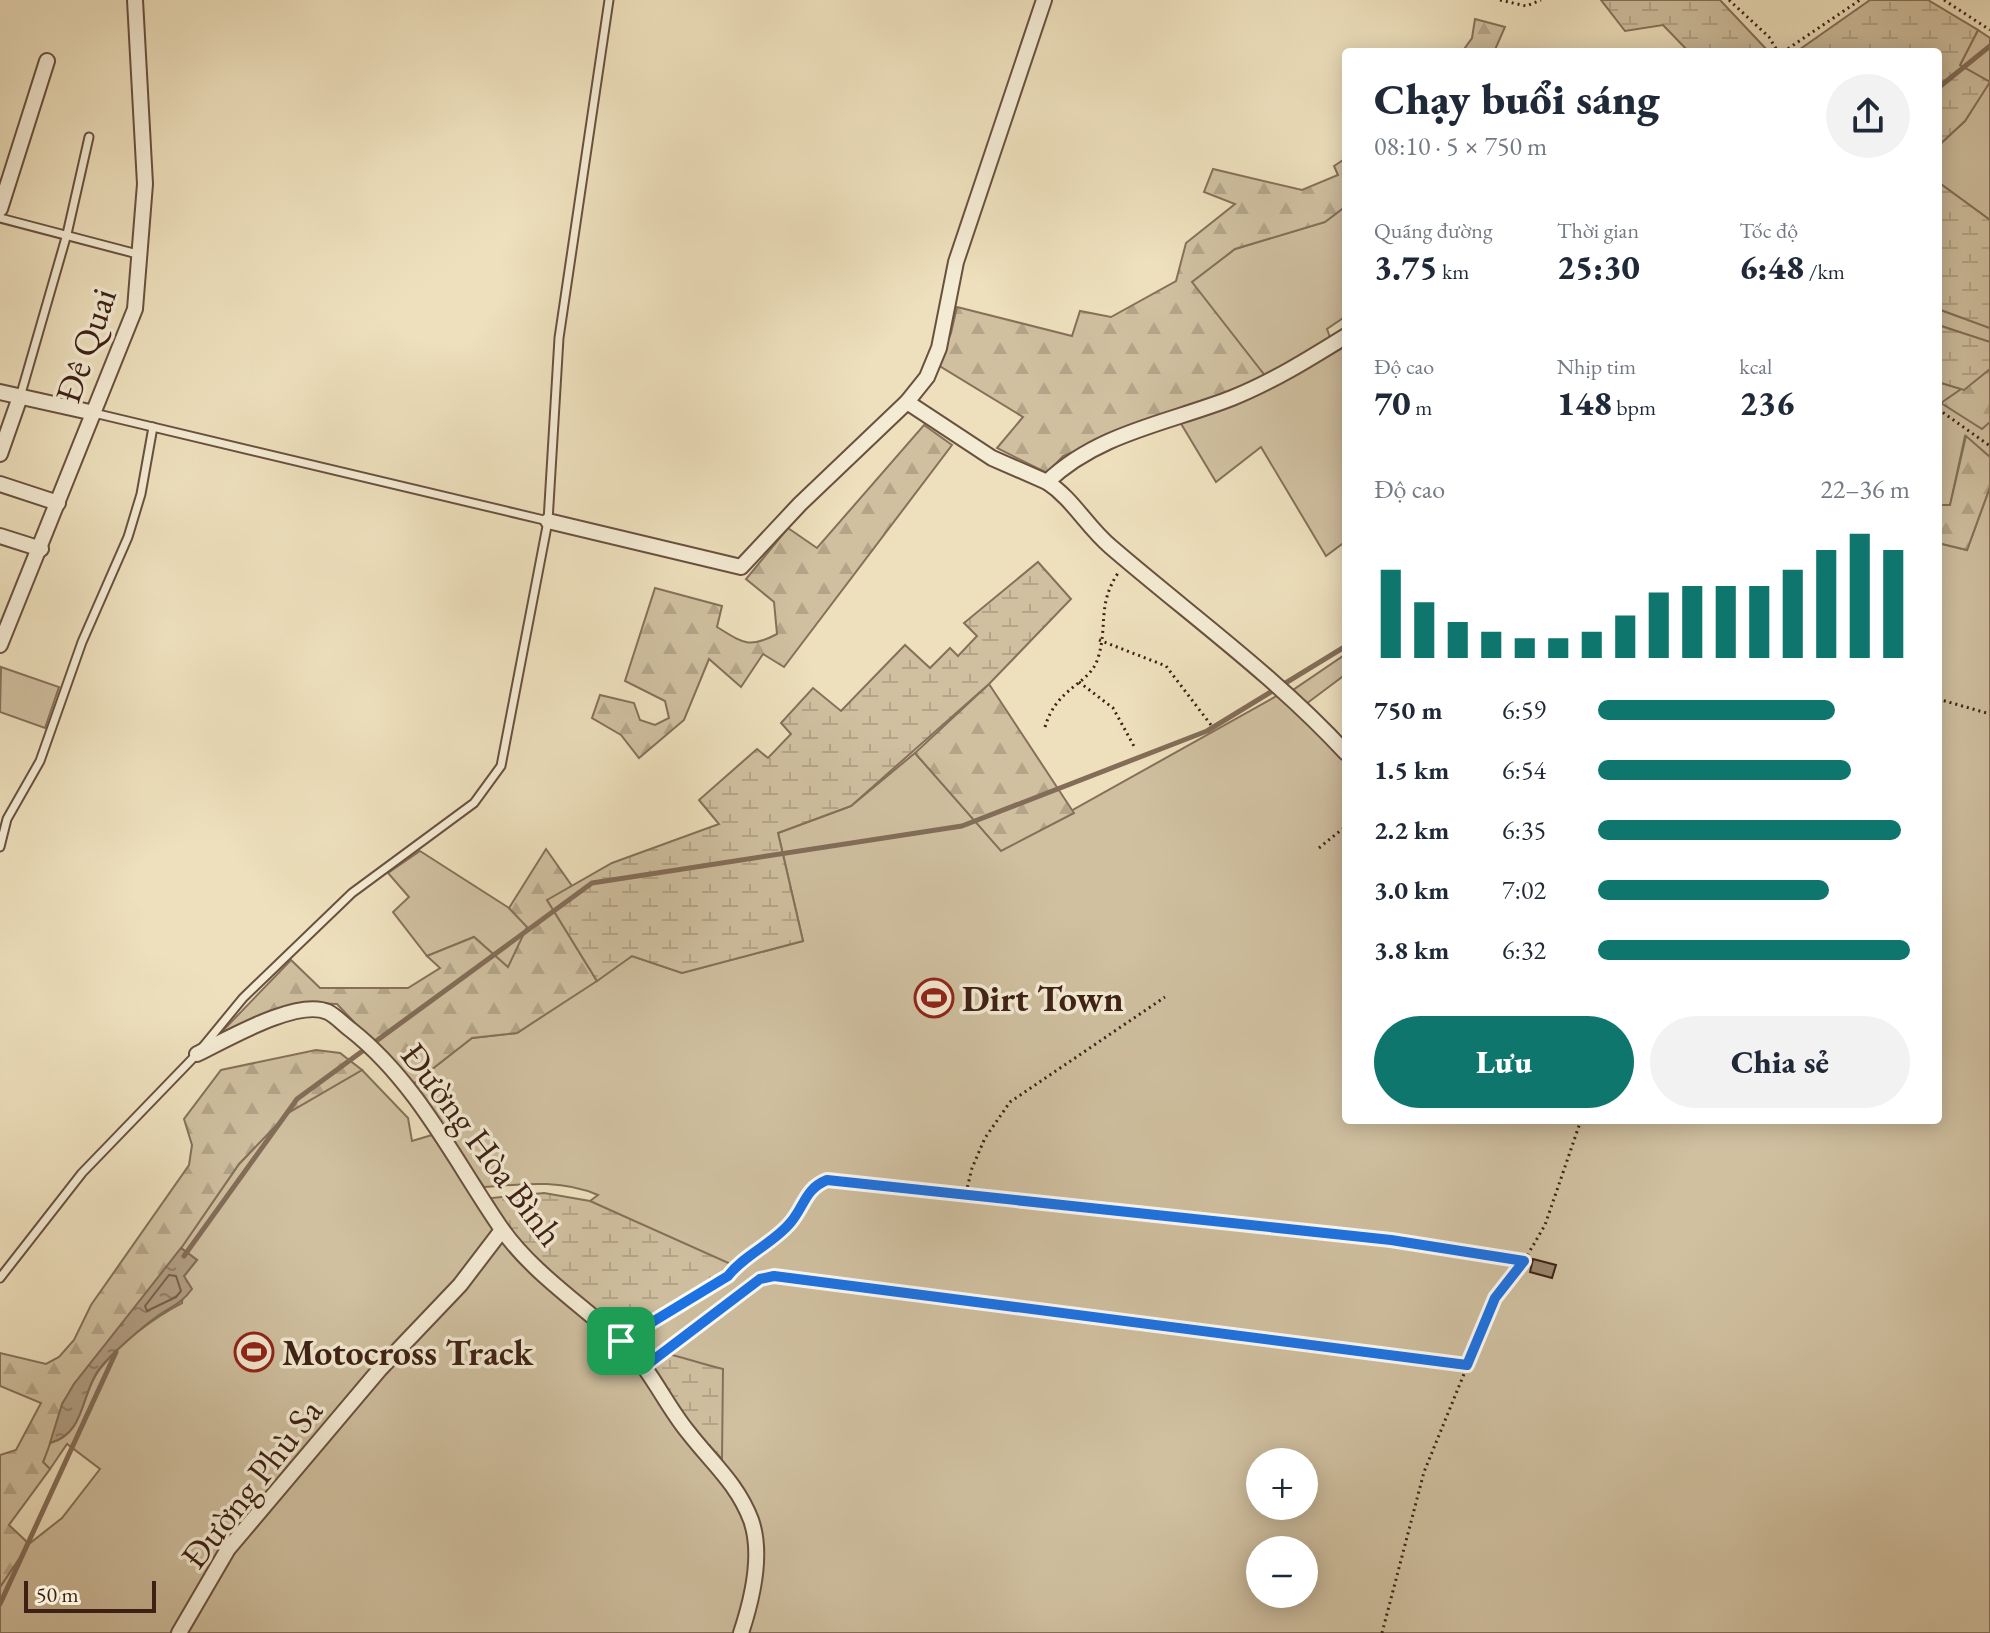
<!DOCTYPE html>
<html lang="vi">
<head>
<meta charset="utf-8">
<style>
  :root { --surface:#fff; --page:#f2f2f3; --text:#1f2937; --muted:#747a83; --accent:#0f766e }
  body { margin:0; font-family:"EB Garamond",serif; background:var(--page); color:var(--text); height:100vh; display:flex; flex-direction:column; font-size:30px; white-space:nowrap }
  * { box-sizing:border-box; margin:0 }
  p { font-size:26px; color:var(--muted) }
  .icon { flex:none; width:44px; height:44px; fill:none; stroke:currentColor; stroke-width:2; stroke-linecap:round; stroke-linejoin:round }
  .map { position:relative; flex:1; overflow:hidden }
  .details { position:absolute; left:1342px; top:48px; width:600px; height:1076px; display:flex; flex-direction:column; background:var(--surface); border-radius:8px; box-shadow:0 4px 20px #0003 }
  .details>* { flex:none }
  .controls { position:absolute; left:1246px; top:1448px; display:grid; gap:16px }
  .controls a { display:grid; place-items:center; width:72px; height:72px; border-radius:50%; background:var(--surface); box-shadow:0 4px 20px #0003; font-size:40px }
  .scale { position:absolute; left:24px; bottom:20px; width:132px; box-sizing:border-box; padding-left:8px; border:4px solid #3d2115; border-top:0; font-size:22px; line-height:28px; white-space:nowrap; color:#3d2115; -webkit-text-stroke:6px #f4ebd4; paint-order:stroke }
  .pin { position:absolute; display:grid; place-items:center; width:68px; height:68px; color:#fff; margin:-34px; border-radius:16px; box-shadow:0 4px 12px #0006 }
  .round { display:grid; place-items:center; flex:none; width:84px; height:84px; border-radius:42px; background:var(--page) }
  .summary { display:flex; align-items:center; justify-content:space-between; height:136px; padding:0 32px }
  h1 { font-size:44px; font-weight:800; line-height:60px }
  .stats { display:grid; grid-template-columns:repeat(3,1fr); gap:12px; height:136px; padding:8px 32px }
  .stats div { display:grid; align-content:center }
  .stats b { font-size:34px; font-weight:800 }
  .stats small { font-size:22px; font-weight:400 }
  .stats p { font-size:22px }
  .chart { height:224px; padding:16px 32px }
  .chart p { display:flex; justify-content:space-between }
  .chart svg { width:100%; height:144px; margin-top:8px; stroke:var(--accent); stroke-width:6 }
  .action { display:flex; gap:16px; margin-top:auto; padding:16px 32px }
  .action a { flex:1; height:92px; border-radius:48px; background:var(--accent); color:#fff; font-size:32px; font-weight:800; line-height:92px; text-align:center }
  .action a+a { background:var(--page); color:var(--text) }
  ul { padding:0 32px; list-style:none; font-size:26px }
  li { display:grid; grid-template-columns:128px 96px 1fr; align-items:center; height:60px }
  li i { height:20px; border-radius:10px; background:var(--accent) }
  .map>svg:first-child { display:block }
  .green { fill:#d0c0a0; stroke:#86705a; stroke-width:2; fill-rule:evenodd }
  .forest { fill:url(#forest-firs); stroke:#86705a; stroke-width:2 }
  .wetland { fill:url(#wetland-marsh); stroke:#86705a; stroke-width:2 }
  .water { fill:url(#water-ripples); stroke:#836d58; stroke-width:2 }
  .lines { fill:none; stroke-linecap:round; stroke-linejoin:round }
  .shore { stroke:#78604c; stroke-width:2 }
  .stream { stroke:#836d58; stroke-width:5 }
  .building { fill:#99846c; stroke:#3d2115; stroke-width:2 }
  .lane-casing { stroke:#69513f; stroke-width:11 }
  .street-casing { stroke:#69513f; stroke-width:18 }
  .path { stroke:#3d2115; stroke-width:3; stroke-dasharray:2 4; stroke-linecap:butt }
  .lane { stroke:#f4ebd4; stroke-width:7 }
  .street { stroke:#f4ebd4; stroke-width:14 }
  .route-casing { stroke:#fff; stroke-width:16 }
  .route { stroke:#1a73e8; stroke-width:10 }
  .labels { text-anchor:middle; stroke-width:7; stroke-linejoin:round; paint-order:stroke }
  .street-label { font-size:36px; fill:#3d2115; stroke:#f4ebd4 }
  .poi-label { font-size:36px; font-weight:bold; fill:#3d2115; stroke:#f4ebd4; text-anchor:start }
</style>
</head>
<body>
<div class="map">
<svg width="1990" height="1633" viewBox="0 0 1990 1633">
  <defs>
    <pattern id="forest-firs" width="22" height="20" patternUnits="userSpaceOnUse" patternTransform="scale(2)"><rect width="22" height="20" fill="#d0c0a0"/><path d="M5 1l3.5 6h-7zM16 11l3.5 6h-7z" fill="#b4a589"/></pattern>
    <pattern id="wetland-marsh" width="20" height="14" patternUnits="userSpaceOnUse" patternTransform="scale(2)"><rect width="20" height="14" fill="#d0c0a0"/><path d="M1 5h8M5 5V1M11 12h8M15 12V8" fill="none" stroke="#b4a589"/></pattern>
    <pattern id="water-ripples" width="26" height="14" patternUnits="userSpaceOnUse" patternTransform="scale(2)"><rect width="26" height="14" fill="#b29f84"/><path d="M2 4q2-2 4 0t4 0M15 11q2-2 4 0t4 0" fill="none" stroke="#92816b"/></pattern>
  </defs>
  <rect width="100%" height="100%" fill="#eee0bd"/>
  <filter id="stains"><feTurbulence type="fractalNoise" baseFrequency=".0025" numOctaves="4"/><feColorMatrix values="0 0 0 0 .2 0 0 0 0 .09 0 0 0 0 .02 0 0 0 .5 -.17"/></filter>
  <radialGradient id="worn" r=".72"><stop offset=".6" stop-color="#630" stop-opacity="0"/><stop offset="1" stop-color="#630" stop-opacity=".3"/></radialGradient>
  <!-- green -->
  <g class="green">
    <polygon points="1978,30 1990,38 1990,220 1938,182 1938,146 1965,121 1989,82 1960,65"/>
    <polygon points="1346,206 1346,316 1327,329 1331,340 1266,377 1191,282 1235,249 1324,222"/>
    <polygon points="1938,309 1990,328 1990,342 1938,325"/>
    <polygon points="1346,346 1346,541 1326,556 1261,447 1216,482 1180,422 1274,387"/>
    <polygon points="1990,369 1990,457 1965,436 1950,506 1938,505 1938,382 1964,390"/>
    <path d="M 1990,487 L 1990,1633 L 0,1633 L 0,1587 L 29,1544 L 62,1518 L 100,1469 L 67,1444 L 50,1469 L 43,1462 L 50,1443 C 86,1433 80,1394 100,1369 C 120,1343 153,1318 182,1303 L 184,1276 L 197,1260 L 181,1248 L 239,1164 L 288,1113 L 362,1070 L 408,1118 L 412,1141 L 432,1135 L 491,1222 L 492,1228 L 502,1217 L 509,1230 L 614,1213 L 590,1201 L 598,1195 C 561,1179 523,1184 484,1187 L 413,1084 L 472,1038 L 517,1033 L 632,956 L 682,973 L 803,941 L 778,833 L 851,806 L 915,753 L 1001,850 L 1282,693 L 1346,757 L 1346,1120 L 1938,1120 L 1938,543 L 1967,550 ZM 1260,1462 L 1304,1462 L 1304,1506 L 1260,1506 ZM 1260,1550 L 1304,1550 L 1304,1594 L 1260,1594 Z"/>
    <polygon points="1346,654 1346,674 1306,704 1293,690"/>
    <polygon points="1,667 59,687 45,728 0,712"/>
    <polygon points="420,851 509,908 528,927 508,968 474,937 427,956 393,912 409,897 388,873"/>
  </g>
  <!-- forest -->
  <g class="forest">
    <polygon points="1475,19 1505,27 1494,52 1462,52 1472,38"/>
    <polygon points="1346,158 1346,206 1325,222 1235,249 1192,282 1266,377 1088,446 1063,456 1047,473 997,448 1023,417 938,365 951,333 957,307 1072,336 1080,311 1111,317 1176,281 1186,243 1235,204 1204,192 1213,169 1302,190 1338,175 1334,166"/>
    <polygon points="1990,369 1990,422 1982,429 1941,403"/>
    <path d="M 924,425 L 952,445 L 784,667 L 763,654 L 741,687 L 709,659 L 684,720 L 639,758 L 621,735 L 592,718 L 600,695 L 634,703 L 640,720 L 655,725 L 669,718 L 665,701 L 625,681 L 655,588 L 722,606 L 717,627 C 743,643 749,649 777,634 L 774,602 L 746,579 L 788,528 L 817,548 Z"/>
    <polygon points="1966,436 1990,457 1990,487 1967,550 1938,543 1938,505 1950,505"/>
    <polygon points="989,684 1074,813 1001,851 915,753"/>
    <polygon points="546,849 572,886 548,901 597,981 517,1033 472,1038 413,1084 337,1004 308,1003 212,1042 291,960 320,988 408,988 440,968 427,956 474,937 508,967 527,927 509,908"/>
    <path d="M 316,1050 L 340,1053 L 362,1070 L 288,1113 L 239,1164 L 173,1260 L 74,1384 C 60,1408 54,1436 43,1462 L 50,1469 L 9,1525 L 29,1544 L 0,1587 L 0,1455 L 16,1450 L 41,1403 L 0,1386 L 0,1353 L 46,1364 L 59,1357 L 74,1340 L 91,1305 L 189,1165 L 192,1145 L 184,1119 L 221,1070 Z"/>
  </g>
  <!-- wetland -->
  <g class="wetland">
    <polygon points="1601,0 1720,0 1769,52 1689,52 1663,25 1625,31"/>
    <polygon points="1870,0 1928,0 1978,30 1960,65 1990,82 1965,121 1938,146 1938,52 1796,52"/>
    <polygon points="1938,182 1990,220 1990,328 1938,309"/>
    <polygon points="1938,325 1990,342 1990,369 1964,390 1938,382"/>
    <polygon points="1038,562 1071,599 989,684 851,806 778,833 803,941 682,973 632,956 597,981 547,900 612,863 719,824 699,800 757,749 768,758 791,734 781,723 813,688 841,711 905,645 930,668 950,648 958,656 977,636 964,623"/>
    <polygon points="544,1193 590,1201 733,1265 709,1285 635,1330 624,1332 611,1327 556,1279 509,1230 491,1198"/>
    <path d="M 635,1347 C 666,1351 693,1362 723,1369 L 722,1459 L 690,1425 Z"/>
  </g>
  <!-- water -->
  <path class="water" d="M 181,1248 L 197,1260 L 184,1276 L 192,1289 C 182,1303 172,1306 159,1315 C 143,1326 111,1354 99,1369 C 80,1395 86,1433 50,1443 L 62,1404 L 74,1384 Z"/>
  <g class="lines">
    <!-- shore -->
    <polygon class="shore" points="169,1275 176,1276 181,1291 176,1297 147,1311 145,1306"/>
    <!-- stream -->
    <g class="stream">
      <polyline points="1938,88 1990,46"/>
      <polyline points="184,1256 297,1099 592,883 962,826 1207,731 1346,646"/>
      <polyline points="0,1604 116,1352"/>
    </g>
  </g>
  <!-- building -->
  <polygon class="building" points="1533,1259 1556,1265 1552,1278 1530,1272"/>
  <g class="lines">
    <!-- lane casing -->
    <g class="lane-casing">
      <g id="lane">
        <polyline points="0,218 141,255"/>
        <polyline points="20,397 67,234 89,137"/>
        <polyline points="94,413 548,521"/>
        <polyline points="0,847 7,819 40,761 82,642 128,537 141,494 153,427"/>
        <polyline points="0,1278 82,1173 197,1054 243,998 352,893 474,803 501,766 548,521 559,338 609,0"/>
      </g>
    </g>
    <!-- street casing -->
    <g class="street-casing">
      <g id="street">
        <polyline points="0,209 47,61"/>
        <polyline points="0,392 94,413"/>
        <path d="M 907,402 L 992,458 L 1047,482 C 1098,433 1168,423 1232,398 C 1272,382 1309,359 1346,336"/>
        <polyline points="0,454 20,397"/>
        <path d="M 1047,482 C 1073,499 1087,527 1111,547 C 1190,615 1275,676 1346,753"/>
        <polyline points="0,484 58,503"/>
        <polyline points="548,521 741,567 800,504 907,402 927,377 939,348 956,262 1044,0"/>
        <polyline points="0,536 41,549"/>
        <polyline points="0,645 135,309 145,184 135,0"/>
        <path d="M 197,1054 C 226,1040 297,998 328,1012 C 336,1016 344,1025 351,1030 C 417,1082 455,1161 501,1228 C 532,1273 585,1307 624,1344 C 651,1369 665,1404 688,1432 C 711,1462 737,1483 751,1520 C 763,1554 752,1600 741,1633"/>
        <polyline points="179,1633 228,1549 380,1369 460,1285 502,1230"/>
      </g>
    </g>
    <!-- path -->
    <g class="path">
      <polyline points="1500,0 1526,6 1541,0"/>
      <polyline points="1729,0 1769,37 1778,52"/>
      <polyline points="1944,0 1990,30"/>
      <polyline points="1783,52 1860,0"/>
      <polyline points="1938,409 1990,446"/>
      <polyline points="1099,640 1166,666 1211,725"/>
      <polyline points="1079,682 1113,708 1135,748"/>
      <polyline points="1938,699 1990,714"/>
      <path d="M 1045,727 C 1057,686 1090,685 1098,658 C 1108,626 1097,605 1118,573"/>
      <polyline points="1319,848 1346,826"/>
      <polyline points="966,1193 972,1168 985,1138 1010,1102 1165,997"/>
      <path d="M 635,1333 L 728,1276 C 745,1255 773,1244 791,1222 C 805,1205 805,1189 827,1180 L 1391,1240 L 1524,1261"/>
      <polyline points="655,1358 760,1279 774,1276 1467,1365"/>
      <polyline points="1382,1633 1424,1472 1495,1298 1524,1261 1545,1225 1581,1120"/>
    </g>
    <!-- lane -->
    <use href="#lane" class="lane"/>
    <!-- street -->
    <use href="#street" class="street"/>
  </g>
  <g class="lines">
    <!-- route casing -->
    <g class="route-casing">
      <path id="route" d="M 827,1180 L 1391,1240 L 1524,1261 L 1495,1298 L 1467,1365 L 774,1276 L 760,1279 L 644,1367 L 621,1341 L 728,1276 C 745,1254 773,1244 791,1222 C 805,1205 805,1189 827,1180 Z"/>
    </g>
    <!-- route -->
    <use href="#route" class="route"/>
  </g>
  <!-- icons -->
  <defs>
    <g id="stadium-ring" transform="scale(2)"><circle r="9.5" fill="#f4ebd4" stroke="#8f2418" stroke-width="1.5"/><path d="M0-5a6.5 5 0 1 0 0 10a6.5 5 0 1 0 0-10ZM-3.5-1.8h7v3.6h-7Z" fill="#8f2418"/></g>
  </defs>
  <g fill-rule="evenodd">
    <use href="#stadium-ring" x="934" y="998"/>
    <use href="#stadium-ring" x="254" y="1352"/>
  </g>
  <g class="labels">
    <!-- street labels -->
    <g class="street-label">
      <text transform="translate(85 345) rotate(-71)" y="13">Đê Quai</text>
      <text transform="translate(483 1144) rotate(53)" y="13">Đường Hòa Bình</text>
      <text transform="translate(251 1483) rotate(-52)" y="13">Đường Phù Sa</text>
    </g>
    <!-- poi labels -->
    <g class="poi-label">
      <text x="962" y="1011">Dirt Town</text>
      <text x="282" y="1365">Motocross Track</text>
    </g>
  </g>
  <rect width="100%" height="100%" filter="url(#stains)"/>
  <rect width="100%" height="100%" fill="url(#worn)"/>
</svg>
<div class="controls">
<a>+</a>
<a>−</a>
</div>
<div class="scale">50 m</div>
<div class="pin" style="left:621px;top:1341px;background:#1e9e55"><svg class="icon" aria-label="arrive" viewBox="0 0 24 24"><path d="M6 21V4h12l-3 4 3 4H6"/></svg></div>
<section class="details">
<div class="summary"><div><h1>Chạy buổi sáng</h1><p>08:10 · 5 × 750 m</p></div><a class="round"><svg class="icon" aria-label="share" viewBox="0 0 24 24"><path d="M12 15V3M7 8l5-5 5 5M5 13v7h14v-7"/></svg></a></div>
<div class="stats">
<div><p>Quãng đường</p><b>3.75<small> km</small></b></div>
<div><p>Thời gian</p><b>25:30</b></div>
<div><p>Tốc độ</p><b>6:48<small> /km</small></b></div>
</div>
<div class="stats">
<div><p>Độ cao</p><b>70<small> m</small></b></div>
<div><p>Nhịp tim</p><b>148<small> bpm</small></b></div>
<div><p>kcal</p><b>236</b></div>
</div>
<div class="chart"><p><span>Độ cao</span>22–36 m</p>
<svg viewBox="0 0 160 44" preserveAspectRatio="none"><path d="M5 44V17M15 44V27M25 44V33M35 44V36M45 44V38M55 44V38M65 44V36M75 44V31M85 44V24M95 44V22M105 44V22M115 44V22M125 44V17M135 44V11M145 44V6M155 44V11"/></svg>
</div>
<ul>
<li><b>750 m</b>6:59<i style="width:76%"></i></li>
<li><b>1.5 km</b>6:54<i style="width:81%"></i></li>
<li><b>2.2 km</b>6:35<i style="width:97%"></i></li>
<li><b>3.0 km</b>7:02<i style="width:74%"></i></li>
<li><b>3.8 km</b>6:32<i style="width:100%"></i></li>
</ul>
<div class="action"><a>Lưu</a><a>Chia sẻ</a></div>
</section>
</div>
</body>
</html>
